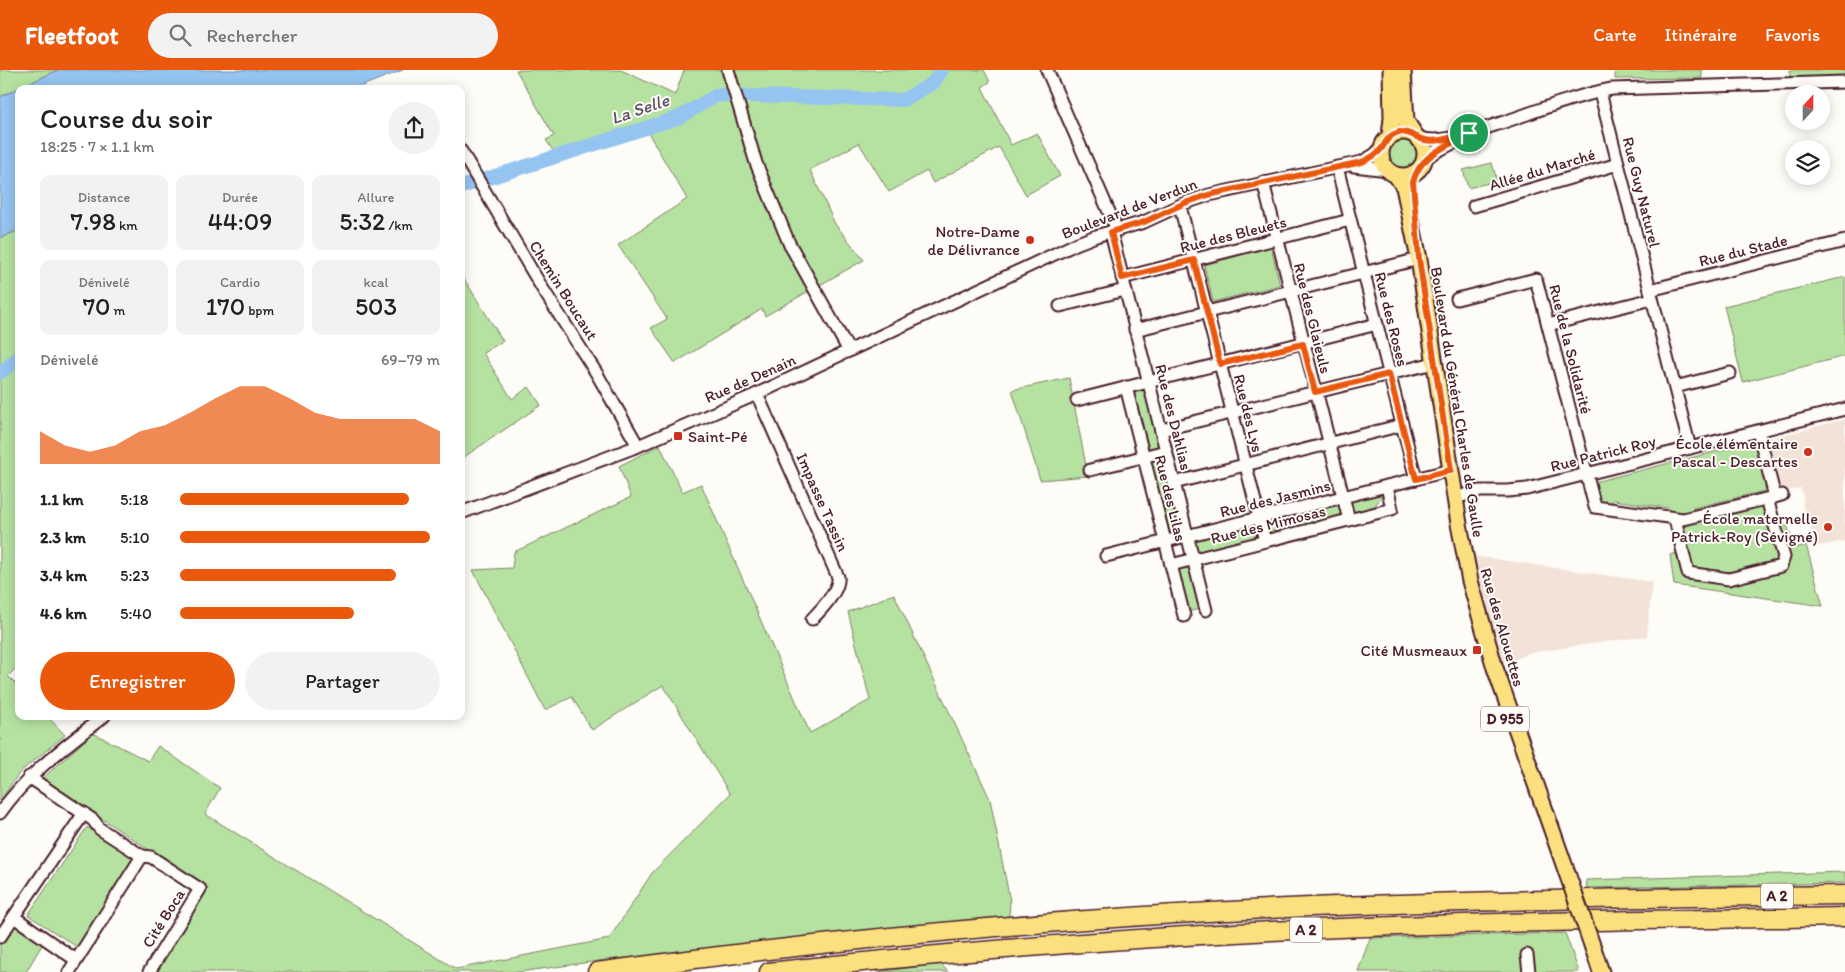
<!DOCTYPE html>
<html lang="fr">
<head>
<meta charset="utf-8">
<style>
  :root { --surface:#fff; --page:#f2f2f2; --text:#202124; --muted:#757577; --accent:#ea580c }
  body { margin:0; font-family:Itim,sans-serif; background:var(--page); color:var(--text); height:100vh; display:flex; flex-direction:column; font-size:19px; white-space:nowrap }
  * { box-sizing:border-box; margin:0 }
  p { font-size:16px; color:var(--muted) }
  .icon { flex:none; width:28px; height:28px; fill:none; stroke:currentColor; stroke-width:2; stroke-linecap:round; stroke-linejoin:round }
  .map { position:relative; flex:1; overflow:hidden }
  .details { position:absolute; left:15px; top:15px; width:450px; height:635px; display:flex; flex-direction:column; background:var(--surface); border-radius:10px; box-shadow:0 2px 12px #0003 }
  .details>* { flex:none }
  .needle { width:32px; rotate:21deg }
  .tools { position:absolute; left:1785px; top:15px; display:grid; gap:10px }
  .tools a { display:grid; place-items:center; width:45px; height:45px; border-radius:50%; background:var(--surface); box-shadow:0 2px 12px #0003; font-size:25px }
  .pin { position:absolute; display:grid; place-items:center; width:42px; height:42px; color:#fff; margin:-21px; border:2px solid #fff; border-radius:50%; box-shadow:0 1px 5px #0007 }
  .round { display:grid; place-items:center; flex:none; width:52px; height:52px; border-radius:26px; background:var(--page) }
  .headline { display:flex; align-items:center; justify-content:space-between; height:85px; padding:0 25px }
  h1 { font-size:28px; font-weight:600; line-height:38px }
  .stats { display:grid; grid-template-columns:repeat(3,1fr); gap:8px; height:85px; padding:5px 25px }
  .stats div { display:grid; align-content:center; border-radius:10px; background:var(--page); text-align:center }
  .stats b { font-size:25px; font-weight:600 }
  .stats small { font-size:14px; font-weight:400 }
  .stats p { font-size:14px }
  .chart { height:140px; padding:10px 25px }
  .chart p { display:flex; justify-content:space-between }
  .chart svg { width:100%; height:90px; margin-top:5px; fill:var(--accent); opacity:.7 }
  .action { display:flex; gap:10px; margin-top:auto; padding:10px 25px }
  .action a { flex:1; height:58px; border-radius:30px; background:var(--accent); color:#fff; font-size:20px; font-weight:600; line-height:58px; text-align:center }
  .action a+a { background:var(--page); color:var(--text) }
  ul { padding:0 25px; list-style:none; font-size:16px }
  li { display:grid; grid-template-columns:80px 60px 1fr; align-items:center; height:38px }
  li i { height:12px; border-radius:6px; background:var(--accent) }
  header { display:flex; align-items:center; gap:30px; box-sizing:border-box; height:70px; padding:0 25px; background:var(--accent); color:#fff }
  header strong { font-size:24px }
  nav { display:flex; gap:28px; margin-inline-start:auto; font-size:18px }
  .search { width:350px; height:45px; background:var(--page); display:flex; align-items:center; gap:12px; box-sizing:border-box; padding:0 18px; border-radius:28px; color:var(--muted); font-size:19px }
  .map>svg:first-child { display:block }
  .built { fill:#f3e2d8 }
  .green { fill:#b5e2a0; stroke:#808066 }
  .water { fill:#95c4f0; stroke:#7782a1 }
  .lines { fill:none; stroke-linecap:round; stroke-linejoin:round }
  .river { stroke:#95c4f0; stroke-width:14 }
  .minor-casing { stroke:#4a1f2b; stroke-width:15 }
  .major-casing { stroke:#4a1f2b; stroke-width:19 }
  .highway-casing { stroke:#4a1f2b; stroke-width:21 }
  .minor { stroke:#fdfcf7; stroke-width:11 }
  .major { stroke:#fce080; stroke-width:15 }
  .highway { stroke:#fce080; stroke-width:18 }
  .major-bridge-casing { stroke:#4a1f2b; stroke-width:19; stroke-linecap:butt }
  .major-bridge { stroke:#fce080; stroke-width:15 }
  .route-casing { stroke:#fff; stroke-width:10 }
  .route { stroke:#ea580c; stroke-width:6 }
  .poi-dot { fill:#c8321e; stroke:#fdfcf7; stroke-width:2 }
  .labels { text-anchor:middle; stroke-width:4; stroke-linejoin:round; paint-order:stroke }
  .shield { fill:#fdfcf7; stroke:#806168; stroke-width:1 }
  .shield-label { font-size:15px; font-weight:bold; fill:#4a1f2b }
  .street-label { font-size:16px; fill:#4a1f2b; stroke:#fdfcf7 }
  .poi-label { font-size:16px; fill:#4a1f2b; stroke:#fdfcf7; text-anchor:end }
  .water-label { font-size:18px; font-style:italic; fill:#605166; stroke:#fdfcf7 }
</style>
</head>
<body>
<header>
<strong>Fleetfoot</strong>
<div class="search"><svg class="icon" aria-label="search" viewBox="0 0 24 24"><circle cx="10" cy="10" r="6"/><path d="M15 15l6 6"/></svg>Rechercher</div>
<nav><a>Carte</a><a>Itinéraire</a><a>Favoris</a></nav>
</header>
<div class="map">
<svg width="1845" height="902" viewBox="0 0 1845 902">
  <rect width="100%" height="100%" fill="#fdfcf7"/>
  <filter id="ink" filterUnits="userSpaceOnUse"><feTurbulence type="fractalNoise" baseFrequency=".02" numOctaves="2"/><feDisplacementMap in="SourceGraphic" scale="10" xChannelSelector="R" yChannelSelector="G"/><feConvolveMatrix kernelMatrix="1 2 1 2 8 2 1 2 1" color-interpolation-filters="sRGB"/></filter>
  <g filter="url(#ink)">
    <!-- built -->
    <g class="built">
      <polygon points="1845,349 1845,471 1815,477 1808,445 1805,445 1802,432 1804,432 1801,418 1782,422 1768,369"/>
      <polygon points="1474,486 1652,512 1647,566 1529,583 1510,592 1501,590 1489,551"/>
    </g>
    <!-- green -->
    <g class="green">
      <polygon points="0,0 58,0 0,27"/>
      <polygon points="516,0 621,0 675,25 684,0 984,0 990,12 982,17 1011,75 1037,63 1060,106 1026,125 999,77 933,113 927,101 889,122 859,73 810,100 835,154 864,190 765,246 762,239 675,293 651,258 667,249 618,175 687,129 647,61 560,91 546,70 554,66"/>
      <polygon points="1615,0 1702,0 1702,8 1615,9"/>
      <polygon points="1790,0 1845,0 1845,6 1790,7"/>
      <circle cx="1403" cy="83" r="15"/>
      <polygon points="1492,93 1497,111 1468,118 1463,100"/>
      <polygon points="19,160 19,298 16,300 19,305 19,595 8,606 19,617 19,646 47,646 65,665 20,702 0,731 0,168"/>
      <polygon points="1271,177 1280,215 1213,232 1204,195"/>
      <polygon points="461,204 503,271 483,283 512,329 529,317 541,335 461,389"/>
      <polygon points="1845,207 1845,286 1743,312 1724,236"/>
      <polygon points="1069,308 1088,406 1040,410 1012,320"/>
      <polygon points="1146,316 1162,377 1146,381 1130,320"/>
      <polygon points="1758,371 1769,420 1693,438 1694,442 1671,443 1668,438 1614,430 1609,434 1599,432 1594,412"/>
      <polygon points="660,375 682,422 701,414 810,663 870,630 848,542 894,524 990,729 1010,831 1009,846 598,891 519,902 155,902 208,819 42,709 93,663 148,691 158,676 220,718 205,744 456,899 609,869 652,803 730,724 663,615 592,660 572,627 545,640 473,500 512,498 514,482 631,427 619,396"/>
      <polygon points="1163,386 1183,464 1168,468 1148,390"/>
      <polygon points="1383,420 1384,423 1372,440 1352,444 1348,429"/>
      <polygon points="1339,433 1343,447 1269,465 1265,452"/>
      <polygon points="1763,436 1771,459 1787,455 1795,478 1806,475 1823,536 1674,515 1670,485 1687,480 1682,457"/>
      <polygon points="1254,455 1258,468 1195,484 1192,470"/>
      <polygon points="1191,493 1203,538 1187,542 1174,498"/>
      <polygon points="87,757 134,789 77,877 28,845"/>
      <polygon points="1845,802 1845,813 1587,818 1586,810"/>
      <polygon points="15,853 43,873 26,902 0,902 0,875"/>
      <polygon points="1565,863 1579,902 1360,902 1358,901 1370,868"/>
      <polygon points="941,894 948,902 876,902"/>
    </g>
    <!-- water -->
    <polygon class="water" points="58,0 403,0 354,19 19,19 19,160 0,168 0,27"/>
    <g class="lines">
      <!-- river -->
      <g class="river">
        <polyline points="461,117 680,47 717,25 903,30 933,13 942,0"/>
        <polyline points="0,303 19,287"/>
      </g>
      <!-- minor casing -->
      <g class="minor-casing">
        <g id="minor">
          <polyline points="728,0 756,93 789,173 849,281"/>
          <polyline points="1047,0 1117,160"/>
          <polyline points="1600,22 1690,378"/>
          <path d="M 1419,68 C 1445,75 1475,61 1501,53 C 1537,41 1574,26 1612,19 L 1845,12"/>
          <polyline points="461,81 544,221 597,304 638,376"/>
          <polyline points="1424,90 1433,83 1457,71"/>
          <polyline points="1354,96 1388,100"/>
          <polyline points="1337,97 1416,409"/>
          <polyline points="1263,112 1349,450"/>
          <polyline points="1180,136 1265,471"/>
          <polyline points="1474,136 1618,94"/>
          <polyline points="1111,162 1206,540"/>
          <polyline points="1122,208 1350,150"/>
          <polyline points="1650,220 1845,171"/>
          <polyline points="1457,229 1536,209 1595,437 1683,449 1782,425"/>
          <polyline points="1060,236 1125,220"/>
          <polyline points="1548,255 1652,229"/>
          <polyline points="1135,260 1419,189"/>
          <polyline points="1126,317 1184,546"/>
          <polyline points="1675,317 1730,303"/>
          <path d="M 757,324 L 838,507 C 840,519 821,540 812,549"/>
          <polyline points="1077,330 1377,254"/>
          <polyline points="1161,360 1434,293"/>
          <polyline points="1758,361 1775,427"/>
          <polyline points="1090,400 1166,381"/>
          <polyline points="1174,413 1402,355"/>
          <polyline points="1455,428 1479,421 1508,421 1527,419 1845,339"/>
          <polyline points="461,443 638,376 757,324 1078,173 1096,166 1144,152 1185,133 1209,125 1362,92 1374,85 1382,78"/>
          <polyline points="1675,449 1688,503 1729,509 1781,496 1784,487 1767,429"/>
          <polyline points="1106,486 1451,400"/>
          <polyline points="1171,495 1392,439 1387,416"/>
          <polyline points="29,707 93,750 100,759 142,786 69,902"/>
          <path d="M 0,743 C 28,703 66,676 104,646"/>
          <polyline points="142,786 151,787 200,819 149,902"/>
          <polyline points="14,847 76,890"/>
          <polyline points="0,867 84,743"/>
          <polyline points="1527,885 1529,902"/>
        </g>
      </g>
      <!-- major casing -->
      <g class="major-casing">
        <g id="major">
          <polyline points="1403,0 1406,51 1415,65"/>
          <circle cx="1403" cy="84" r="22"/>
          <polyline points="1390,66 1392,48 1391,0"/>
          <polyline points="1396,105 1404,117 1419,189 1459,454 1470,511 1495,598 1567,803"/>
          <polyline points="1593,878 1601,902"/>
        </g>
      </g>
      <!-- highway casing -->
      <g class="highway-casing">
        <g id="highway">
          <path d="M 597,902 C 834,869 1072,847 1311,837 C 1489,830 1667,827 1845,825"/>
          <path d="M 769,902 C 936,883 1103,870 1271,861 C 1462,852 1654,850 1845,847"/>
        </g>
      </g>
      <!-- minor -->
      <use href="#minor" class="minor"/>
      <!-- major -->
      <use href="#major" class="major"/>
      <!-- highway -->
      <use href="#highway" class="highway"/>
      <!-- major-bridge casing -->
      <g class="major-bridge-casing">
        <polyline id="major-bridge" points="1567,803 1593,878"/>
      </g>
      <!-- major-bridge -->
      <use href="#major-bridge" class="major-bridge"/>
    </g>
  </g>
  <g class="lines" filter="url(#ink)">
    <!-- route casing -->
    <g class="route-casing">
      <path id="route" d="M 1399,62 C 1410,61 1415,68 1425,70 C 1439,73 1455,66 1469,63 C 1447,77 1420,84 1413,112 L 1419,189 L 1451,400 L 1416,409 L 1389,304 L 1315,322 L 1303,274 L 1220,294 L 1194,190 L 1122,208 L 1111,162 L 1144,152 L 1185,133 L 1208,125 L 1362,92 C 1369,89 1377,85 1382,78 C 1387,70 1389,65 1399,62 Z"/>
    </g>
    <!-- route -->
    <use href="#route" class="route"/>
  </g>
  <!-- markers -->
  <g class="poi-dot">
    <circle cx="1030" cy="170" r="5"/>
    <rect x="673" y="361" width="10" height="10" rx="2.5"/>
    <circle cx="1808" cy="382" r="5"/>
    <circle cx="1828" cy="457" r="5"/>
    <rect x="1472" y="575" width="10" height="10" rx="2.5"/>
  </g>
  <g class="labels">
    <!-- shield labels -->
    <g class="shield">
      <rect x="1481" y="636.5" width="48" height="25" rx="4"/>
      <rect x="1761" y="813.5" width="32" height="25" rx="4"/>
      <rect x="1290" y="847.5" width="32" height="25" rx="4"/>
    </g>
    <g class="shield-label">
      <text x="1505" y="654">D 955</text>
      <text x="1777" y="831">A 2</text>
      <text x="1306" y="865">A 2</text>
    </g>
    <!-- street labels -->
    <g class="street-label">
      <text transform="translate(1542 99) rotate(-17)" y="6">Allée du Marché</text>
      <text transform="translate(1642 122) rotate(76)" y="6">Rue Guy Naturel</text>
      <text transform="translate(1129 138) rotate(-21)" y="6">Boulevard de Verdun</text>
      <text transform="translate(1233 164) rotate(-14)" y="6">Rue des Bleuets</text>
      <text transform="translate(1743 180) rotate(-14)" y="6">Rue du Stade</text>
      <text transform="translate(564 220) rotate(58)" y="6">Chemin Boucaut</text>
      <text transform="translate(1313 248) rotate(76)" y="6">Rue des Glaieuls</text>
      <text transform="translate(1392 249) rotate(76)" y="6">Rue des Roses</text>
      <text transform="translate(1571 279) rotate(76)" y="6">Rue de la Solidarité</text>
      <text transform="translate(750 308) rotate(-24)" y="6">Rue de Denain</text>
      <text transform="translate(1458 332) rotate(81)" y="6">Boulevard du Général Charles de Gaulle</text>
      <text transform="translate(1249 343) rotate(76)" y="6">Rue des Lys</text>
      <text transform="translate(1174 347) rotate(76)" y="6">Rue des Dahlias</text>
      <text transform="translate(1603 383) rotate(-14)" y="6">Rue Patrick Roy</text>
      <text transform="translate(1171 428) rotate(76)" y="6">Rue des Lilas</text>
      <text transform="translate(1275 428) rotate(-14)" y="6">Rue des Jasmins</text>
      <text transform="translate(823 432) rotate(66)" y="6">Impasse Tassin</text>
      <text transform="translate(1268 454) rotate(-14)" y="6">Rue des Mimosas</text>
      <text transform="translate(1503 557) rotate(74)" y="6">Rue des Alouettes</text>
      <text transform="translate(163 848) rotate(-58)" y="6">Cité Boca</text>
    </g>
    <!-- poi labels -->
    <g class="poi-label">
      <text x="1020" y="167">Notre-Dame<tspan x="1020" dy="18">de Délivrance</tspan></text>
      <text x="688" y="372" text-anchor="start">Saint-Pé</text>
      <text x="1798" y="379">École élémentaire<tspan x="1798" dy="18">Pascal - Descartes</tspan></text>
      <text x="1818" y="454">École maternelle<tspan x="1818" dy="18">Patrick-Roy (Sévigné)</tspan></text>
      <text x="1467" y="586">Cité Musmeaux</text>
    </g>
    <!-- water labels -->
    <g class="water-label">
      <text transform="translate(640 39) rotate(-19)" y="6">La Selle</text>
    </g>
  </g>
</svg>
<div class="tools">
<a><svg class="needle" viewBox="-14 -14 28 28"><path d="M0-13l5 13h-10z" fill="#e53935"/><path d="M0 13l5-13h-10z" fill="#757577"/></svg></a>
<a><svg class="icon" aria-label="layers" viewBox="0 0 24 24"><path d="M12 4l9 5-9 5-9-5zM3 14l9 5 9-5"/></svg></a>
</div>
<div class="pin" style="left:1469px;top:63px;background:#1e9e55"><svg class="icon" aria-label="arrive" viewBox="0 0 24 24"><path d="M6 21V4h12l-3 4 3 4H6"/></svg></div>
<section class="details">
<div class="headline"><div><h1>Course du soir</h1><p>18:25 · 7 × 1.1 km</p></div><a class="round"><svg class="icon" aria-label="share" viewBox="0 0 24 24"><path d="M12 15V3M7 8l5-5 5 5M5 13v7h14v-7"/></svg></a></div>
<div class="stats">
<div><p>Distance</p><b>7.98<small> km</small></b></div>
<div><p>Durée</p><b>44:09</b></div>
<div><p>Allure</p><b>5:32<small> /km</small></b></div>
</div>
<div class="stats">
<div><p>Dénivelé</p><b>70<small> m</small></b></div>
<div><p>Cardio</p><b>170<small> bpm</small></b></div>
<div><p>kcal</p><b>503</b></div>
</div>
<div class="chart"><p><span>Dénivelé</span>69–79 m</p>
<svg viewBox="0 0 160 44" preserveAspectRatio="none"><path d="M0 44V28L10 35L20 38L30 35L40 28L50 25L60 19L70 12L80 6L90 6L100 12L110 19L120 22L130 22L140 22L150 22L160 28V44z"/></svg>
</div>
<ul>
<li><b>1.1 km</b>5:18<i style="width:88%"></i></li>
<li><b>2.3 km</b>5:10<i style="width:96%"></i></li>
<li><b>3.4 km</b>5:23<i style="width:83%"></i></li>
<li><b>4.6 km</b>5:40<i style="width:67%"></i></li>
</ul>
<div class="action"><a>Enregistrer</a><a>Partager</a></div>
</section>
</div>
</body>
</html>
